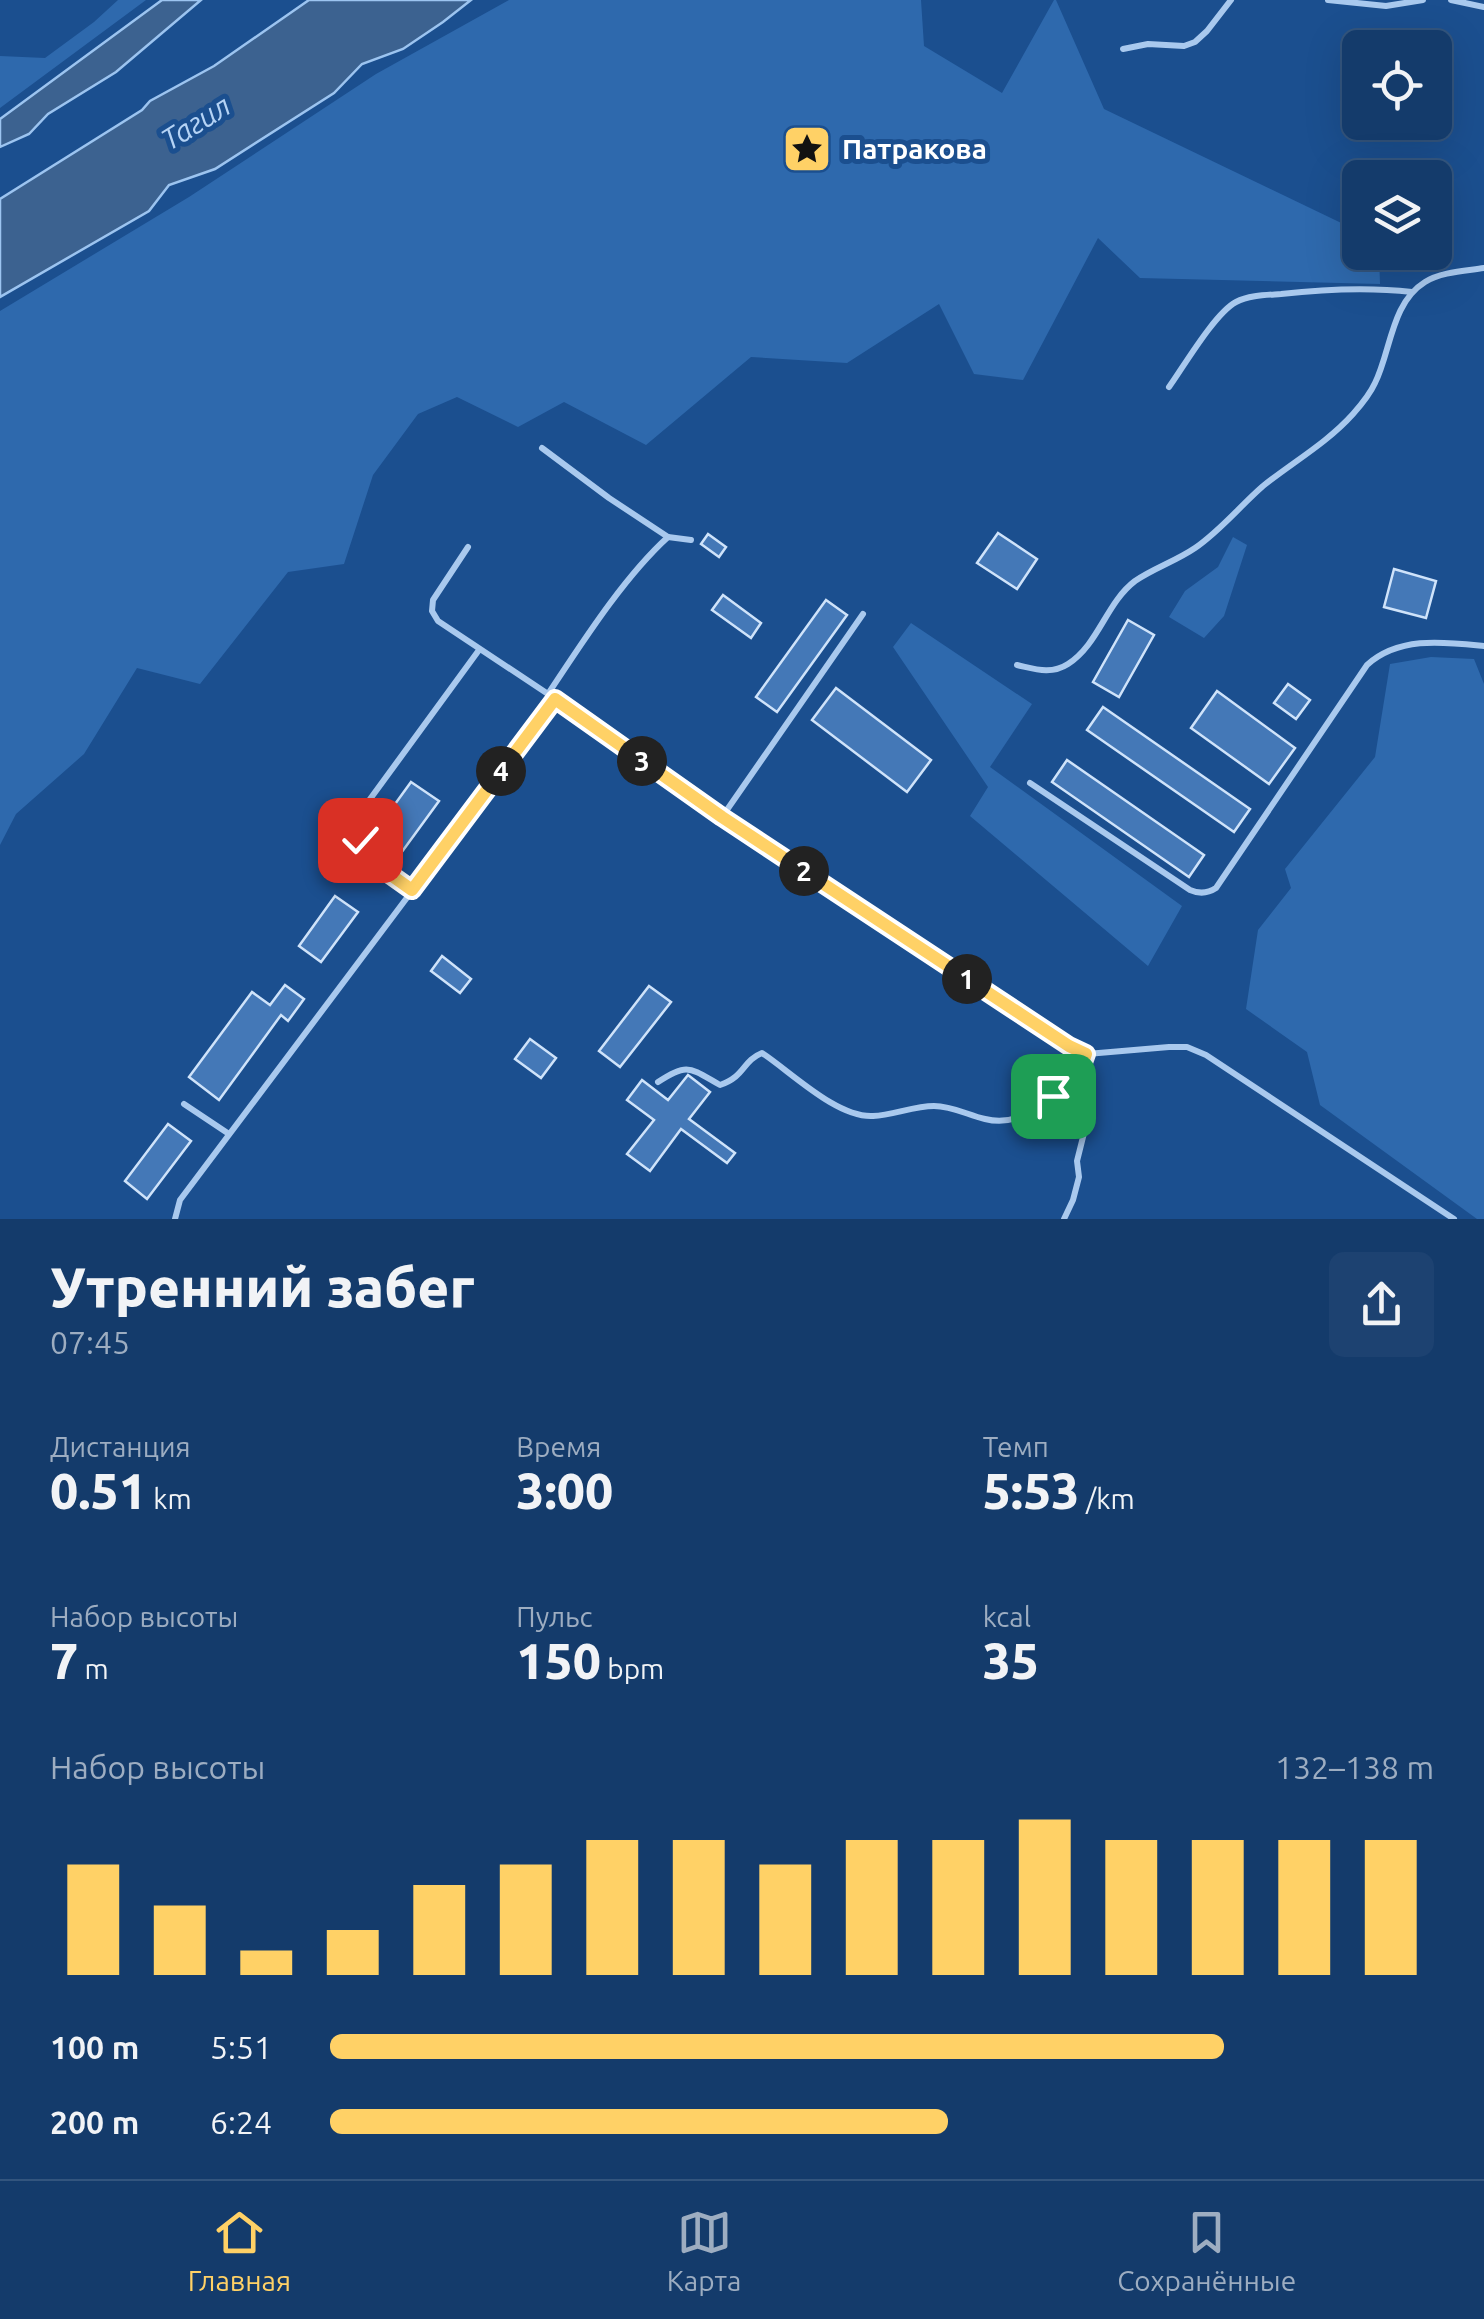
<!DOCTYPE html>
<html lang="ru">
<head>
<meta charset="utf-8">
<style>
  :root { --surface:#143b6b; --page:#1d4271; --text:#f1f3f6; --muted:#9dadc1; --line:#33557e; --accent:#ffd166 }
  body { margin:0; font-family:Ubuntu,sans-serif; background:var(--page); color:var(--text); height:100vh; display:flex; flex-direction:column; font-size:38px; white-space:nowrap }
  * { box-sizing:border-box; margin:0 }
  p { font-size:32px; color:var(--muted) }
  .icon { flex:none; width:55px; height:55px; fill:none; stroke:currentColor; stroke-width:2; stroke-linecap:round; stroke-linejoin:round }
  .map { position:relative; height:1219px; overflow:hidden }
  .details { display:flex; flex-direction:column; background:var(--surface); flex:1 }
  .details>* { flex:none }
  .buttons { position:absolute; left:1342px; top:30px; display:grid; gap:20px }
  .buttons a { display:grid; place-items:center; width:110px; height:110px; border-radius:15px; background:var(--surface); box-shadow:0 10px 40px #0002,0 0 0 2px var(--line); font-size:50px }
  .pin { position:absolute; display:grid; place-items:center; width:85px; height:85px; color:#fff; margin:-42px; border-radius:20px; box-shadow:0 5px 15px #0006 }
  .km { position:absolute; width:50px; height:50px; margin:-25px; border-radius:50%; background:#222; color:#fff; font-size:28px; line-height:50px; text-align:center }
  .round { display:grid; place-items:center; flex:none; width:105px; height:105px; border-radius:15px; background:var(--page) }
  .headline { display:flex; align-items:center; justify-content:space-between; height:170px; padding:0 50px }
  h1 { font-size:55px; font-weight:800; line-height:75px }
  .metrics { display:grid; grid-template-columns:repeat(3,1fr); gap:15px; height:170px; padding:10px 50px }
  .metrics div { display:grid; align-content:center }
  .metrics b { font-size:50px; font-weight:800 }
  .metrics small { font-size:28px; font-weight:400 }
  .metrics p { font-size:28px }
  .chart { height:280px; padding:20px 50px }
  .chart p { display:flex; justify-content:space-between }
  .chart svg { width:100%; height:180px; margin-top:10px; stroke:var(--accent); stroke-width:6 }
  ul { padding:0 50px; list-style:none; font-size:32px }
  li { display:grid; grid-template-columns:160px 120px 1fr; align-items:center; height:75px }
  li i { height:25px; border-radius:12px; background:var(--accent) }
  .dock { display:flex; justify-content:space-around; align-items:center; height:140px; border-top:2px solid var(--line); background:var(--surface); font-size:28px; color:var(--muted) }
  .dock a { display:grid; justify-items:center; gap:5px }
  .dock .on { color:var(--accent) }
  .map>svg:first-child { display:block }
  .green { fill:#2e69ad }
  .water { fill:#3c6290; stroke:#9cc4f0; stroke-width:2.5 }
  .building { fill:#4478b7; stroke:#cfe3fa; stroke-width:2.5 }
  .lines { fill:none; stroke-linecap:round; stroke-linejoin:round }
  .service { stroke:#a9c9ee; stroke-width:6 }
  .route-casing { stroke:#fff; stroke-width:20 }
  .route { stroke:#ffd166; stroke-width:12 }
  .labels { text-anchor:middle; stroke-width:10; stroke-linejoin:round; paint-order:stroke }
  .poi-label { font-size:28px; font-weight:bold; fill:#fff; stroke:#1b4f8f; text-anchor:start }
  .water-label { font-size:30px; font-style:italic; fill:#b5d3f5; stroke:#1b4f8f }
</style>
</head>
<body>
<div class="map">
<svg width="1484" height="1219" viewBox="0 0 1484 1219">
  <rect width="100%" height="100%" fill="#1b4f8f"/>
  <!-- green -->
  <g class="green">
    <polygon points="118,0 146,0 0,108 0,56 45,58 94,22"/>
    <polygon points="509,0 921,0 924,46 1002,93 1054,0 1056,0 1104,109 1360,232 1360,252 1379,253 1380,284 1140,278 1098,238 1023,380 974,374 939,304 847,363 751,357 646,445 564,402 518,427 457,397 418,414 373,475 344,564 288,572 200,684 137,668 84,754 16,814 0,845 0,311 189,197 376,74"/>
    <polygon points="1233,537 1247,545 1224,616 1204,638 1169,617 1185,591 1218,567"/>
    <polygon points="911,623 1032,704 990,767 1182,906 1148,966 970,816 988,787 893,647"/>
    <polygon points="1431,657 1474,659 1484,684 1484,1219 1477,1219 1320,1105 1307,1052 1246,1009 1258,930 1291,888 1285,869 1375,757 1390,664"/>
  </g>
  <!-- water -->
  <g class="water">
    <polygon points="162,0 201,0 116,72 48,114 29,134 0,147 0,119"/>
    <polygon points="309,0 471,0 443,22 403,49 362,64 334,93 215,169 169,185 149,211 0,297 0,199 142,110 150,101 214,66"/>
  </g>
  <!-- building -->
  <g class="building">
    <polygon points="998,533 1037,559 1017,589 977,563"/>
    <polygon points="708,534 726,547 719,557 701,544"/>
    <polygon points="1394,569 1436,581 1426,618 1384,607"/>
    <polygon points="723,595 761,623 751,638 712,610"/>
    <polygon points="826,600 847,615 777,712 756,697"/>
    <polygon points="1128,620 1154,635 1119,697 1093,682"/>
    <polygon points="1288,684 1310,700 1296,719 1274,703"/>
    <polygon points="836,688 931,760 907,792 812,720"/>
    <polygon points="1217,691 1295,748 1269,784 1191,728"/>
    <polygon points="1103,707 1250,809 1234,832 1087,730"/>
    <polygon points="1067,760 1204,855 1189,877 1052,782"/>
    <polygon points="411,782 439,801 396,860 369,840"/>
    <polygon points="335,896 358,912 321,962 299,946"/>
    <polygon points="442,956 471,979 460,993 431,971"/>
    <polygon points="285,985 304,999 288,1021 281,1015 219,1100 189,1077 252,992 270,1005"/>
    <polygon points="649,986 671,1002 620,1067 599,1051"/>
    <polygon points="530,1039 556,1058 541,1078 515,1059"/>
    <polygon points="688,1075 710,1092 689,1119 735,1153 727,1163 681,1129 650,1171 627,1154 654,1120 627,1100 642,1080 668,1100"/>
    <polygon points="168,1124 191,1141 147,1199 125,1181"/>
  </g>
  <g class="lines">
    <!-- service -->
    <g class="service">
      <polyline points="1328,0 1386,6 1423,0"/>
      <polyline points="1451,0 1484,7"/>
      <polyline points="1123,49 1148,44 1184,46 1195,42 1207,31 1231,0"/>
      <path d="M 1169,387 C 1184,366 1215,313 1236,302 C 1249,295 1267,295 1281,294 C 1326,289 1367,287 1412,292"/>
      <polyline points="542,448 609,498 668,537"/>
      <polyline points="468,547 433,600 432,611 438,621 548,694 722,817 1069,1046 1087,1054 1169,1047 1187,1047 1206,1055 1454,1219"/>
      <path d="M 479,650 L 365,806 C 344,852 379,867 412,891 L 555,699"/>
      <path d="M 1017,665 C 1035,669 1051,675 1068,664 C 1099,644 1106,603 1135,581 C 1154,568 1176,561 1195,548 C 1220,531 1240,506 1263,486 C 1293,462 1327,443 1353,414 C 1361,405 1370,394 1375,383 C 1391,351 1391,303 1425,282 C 1441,272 1465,271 1484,268"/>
      <path d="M 548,694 C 582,643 623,578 668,537 L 691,540"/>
      <path d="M 1030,783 L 1190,890 C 1199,894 1207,894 1216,888 L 1367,665 C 1399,636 1444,642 1484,646"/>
      <polyline points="722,817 863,614"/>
      <path d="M 658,1082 C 688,1062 690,1068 720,1085 C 746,1076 742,1061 762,1053 C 791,1072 837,1118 873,1116 C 893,1115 914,1106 934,1106 C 952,1106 968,1115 985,1119 C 1026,1129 1054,1095 1081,1069"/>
      <polyline points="184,1104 229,1134"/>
      <polyline points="175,1219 180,1200 412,891"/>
      <polyline points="1064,1219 1073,1200 1079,1177 1077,1161 1088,1117 1081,1069 1087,1054"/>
    </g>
  </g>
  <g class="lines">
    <!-- route casing -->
    <g class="route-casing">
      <polyline id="route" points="360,840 367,858 412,890 555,699 722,817 1069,1046 1086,1054 1081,1068 1053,1096"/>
    </g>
    <!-- route -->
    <use href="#route" class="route"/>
  </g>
  <!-- icons -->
  <defs>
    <g id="sight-square" transform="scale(2.5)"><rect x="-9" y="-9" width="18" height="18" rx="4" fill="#ffd166" stroke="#1b4f8f"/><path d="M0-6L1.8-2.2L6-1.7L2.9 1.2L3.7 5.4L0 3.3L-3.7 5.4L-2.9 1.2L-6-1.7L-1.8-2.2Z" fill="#111"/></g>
  </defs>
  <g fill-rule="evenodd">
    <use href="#sight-square" x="807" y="149"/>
  </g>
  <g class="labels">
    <!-- poi labels -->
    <g class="poi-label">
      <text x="842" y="159">Патракова</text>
    </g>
    <!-- water labels -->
    <g class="water-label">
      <text transform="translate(196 123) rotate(-32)" y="10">Тагил</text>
    </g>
  </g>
</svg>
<div class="buttons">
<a><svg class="icon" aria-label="locate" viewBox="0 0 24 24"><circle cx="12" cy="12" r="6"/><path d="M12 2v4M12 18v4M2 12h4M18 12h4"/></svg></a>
<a><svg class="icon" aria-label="layers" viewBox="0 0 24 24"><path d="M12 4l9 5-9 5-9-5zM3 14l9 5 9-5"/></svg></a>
</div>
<div class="pin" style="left:1053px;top:1096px;background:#1e9e55"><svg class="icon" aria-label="arrive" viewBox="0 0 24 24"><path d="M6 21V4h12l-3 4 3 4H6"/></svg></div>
<div class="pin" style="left:360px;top:840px;background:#d93025"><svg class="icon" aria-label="check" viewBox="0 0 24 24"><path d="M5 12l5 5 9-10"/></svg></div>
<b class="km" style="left:967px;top:979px">1</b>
<b class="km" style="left:804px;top:871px">2</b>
<b class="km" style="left:642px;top:761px">3</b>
<b class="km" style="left:501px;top:771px">4</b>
</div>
<section class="details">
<div class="headline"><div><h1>Утренний забег</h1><p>07:45</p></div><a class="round"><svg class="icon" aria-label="share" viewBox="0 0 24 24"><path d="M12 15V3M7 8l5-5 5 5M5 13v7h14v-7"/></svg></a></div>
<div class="metrics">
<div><p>Дистанция</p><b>0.51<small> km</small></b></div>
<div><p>Время</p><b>3:00</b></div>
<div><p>Темп</p><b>5:53<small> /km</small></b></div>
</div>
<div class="metrics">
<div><p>Набор высоты</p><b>7<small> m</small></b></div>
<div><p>Пульс</p><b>150<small> bpm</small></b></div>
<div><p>kcal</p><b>35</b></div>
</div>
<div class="chart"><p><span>Набор высоты</span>132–138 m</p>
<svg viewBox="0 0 160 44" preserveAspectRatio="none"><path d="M5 44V17M15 44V27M25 44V38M35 44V33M45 44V22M55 44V17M65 44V11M75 44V11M85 44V17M95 44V11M105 44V11M115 44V6M125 44V11M135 44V11M145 44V11M155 44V11"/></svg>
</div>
<ul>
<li><b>100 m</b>5:51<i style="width:81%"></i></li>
<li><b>200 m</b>6:24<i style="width:56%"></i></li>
</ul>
</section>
<nav class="dock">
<a class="on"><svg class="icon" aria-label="home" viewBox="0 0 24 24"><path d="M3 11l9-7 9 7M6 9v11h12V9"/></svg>Главная</a>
<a><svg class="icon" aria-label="map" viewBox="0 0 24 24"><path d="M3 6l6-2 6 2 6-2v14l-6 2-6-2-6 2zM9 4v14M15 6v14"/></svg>Карта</a>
<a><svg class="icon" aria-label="saved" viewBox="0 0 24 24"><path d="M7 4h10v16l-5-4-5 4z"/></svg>Сохранённые</a>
</nav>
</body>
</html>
